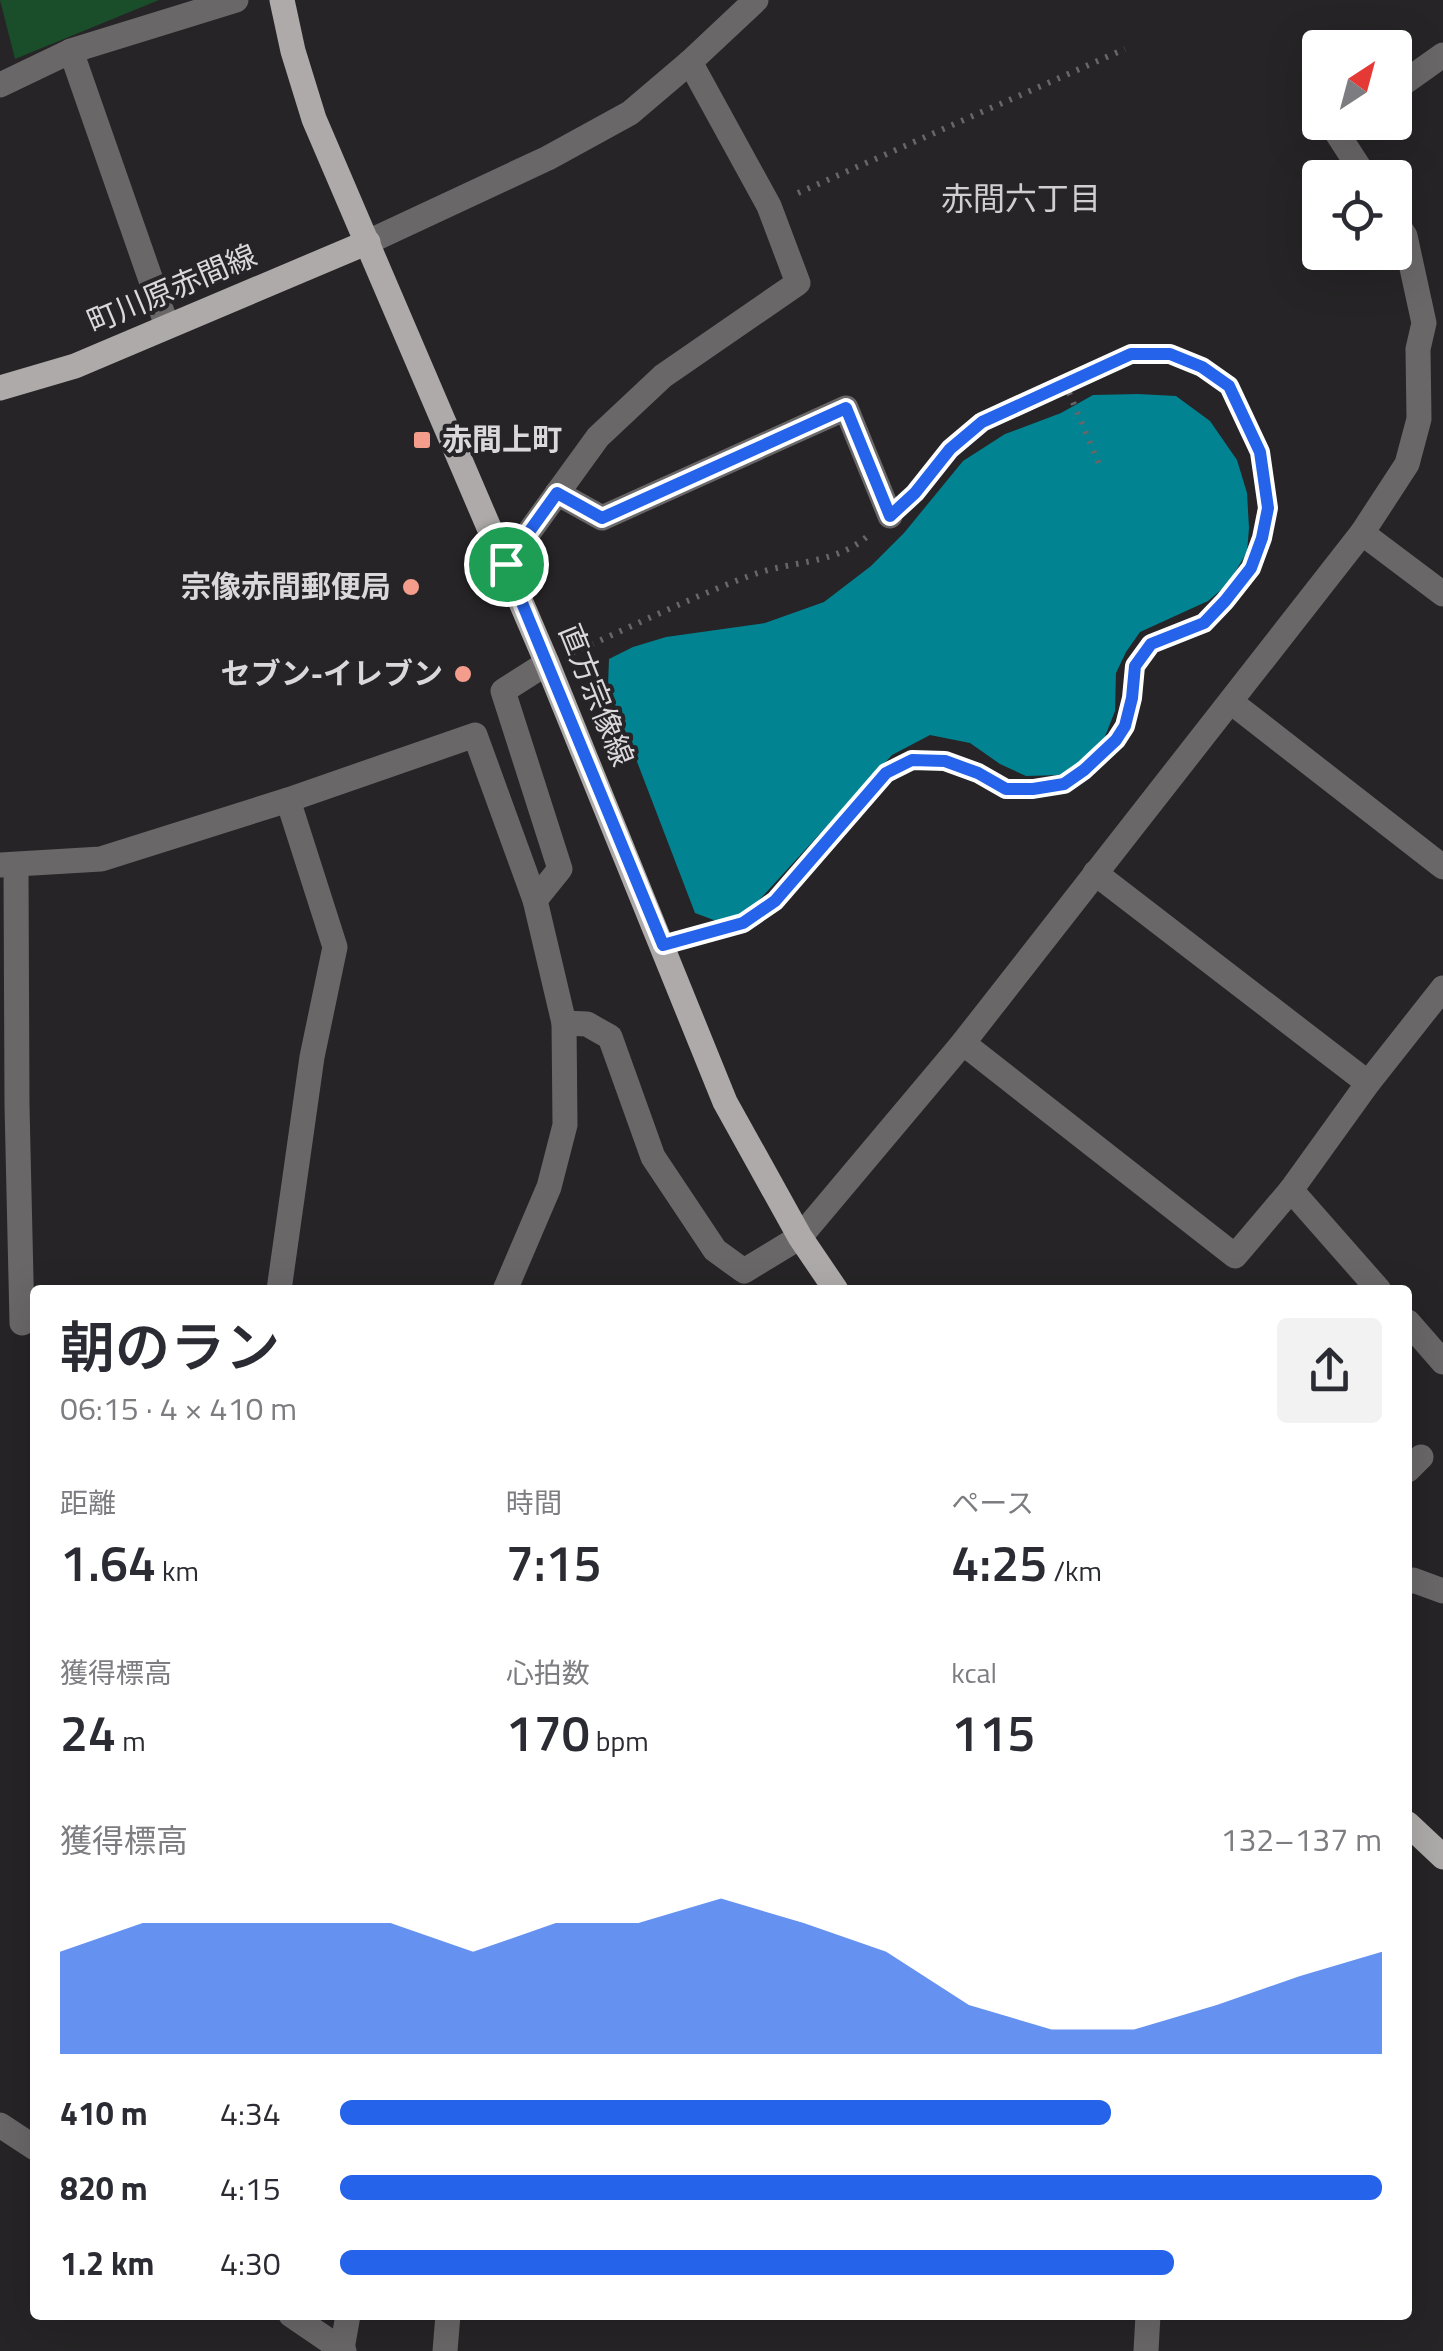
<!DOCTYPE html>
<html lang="ja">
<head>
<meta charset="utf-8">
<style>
  :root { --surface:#fff; --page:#f2f2f3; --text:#2b2b33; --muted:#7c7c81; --accent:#2563eb }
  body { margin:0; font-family:"Titillium Web","Noto Sans JP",sans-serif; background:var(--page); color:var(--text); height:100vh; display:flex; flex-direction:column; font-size:38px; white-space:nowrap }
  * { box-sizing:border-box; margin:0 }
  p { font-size:32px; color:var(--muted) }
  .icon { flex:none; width:55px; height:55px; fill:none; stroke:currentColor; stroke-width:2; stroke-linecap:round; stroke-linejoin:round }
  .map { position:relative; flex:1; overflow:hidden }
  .panel { position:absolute; left:30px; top:1285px; width:1382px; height:1035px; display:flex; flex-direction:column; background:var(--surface); border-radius:10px; box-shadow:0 10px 40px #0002 }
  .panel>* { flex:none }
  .needle { width:65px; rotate:36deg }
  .fabs { position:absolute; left:1302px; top:30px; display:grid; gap:20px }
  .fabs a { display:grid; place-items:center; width:110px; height:110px; border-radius:10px; background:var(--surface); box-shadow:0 10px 40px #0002; font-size:50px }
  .pin { position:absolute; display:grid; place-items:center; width:85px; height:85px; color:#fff; margin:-42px; border:5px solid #fff; border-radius:50%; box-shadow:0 2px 10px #0007 }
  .round { display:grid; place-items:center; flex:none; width:105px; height:105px; border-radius:10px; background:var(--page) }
  .head { display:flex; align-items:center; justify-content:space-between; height:170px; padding:0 30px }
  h1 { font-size:55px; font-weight:600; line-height:75px }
  .metrics { display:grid; grid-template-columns:repeat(3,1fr); gap:15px; height:170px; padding:10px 30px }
  .metrics div { display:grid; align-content:center }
  .metrics b { font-size:50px; font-weight:600 }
  .metrics small { font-size:28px; font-weight:400 }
  .metrics p { font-size:28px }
  .chart { height:280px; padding:20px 30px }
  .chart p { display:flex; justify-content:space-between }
  .chart svg { width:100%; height:180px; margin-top:10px; fill:var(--accent); opacity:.7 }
  ul { padding:0 30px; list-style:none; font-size:32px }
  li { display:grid; grid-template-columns:160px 120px 1fr; align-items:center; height:75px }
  li i { height:25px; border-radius:12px; background:var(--accent) }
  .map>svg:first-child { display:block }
  .green { fill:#1a4d29 }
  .water { fill:#028391 }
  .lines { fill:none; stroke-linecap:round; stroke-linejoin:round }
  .path { stroke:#686668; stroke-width:6; stroke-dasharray:2.5 8; stroke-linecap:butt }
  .minor { stroke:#696767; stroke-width:25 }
  .major { stroke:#aeaaaa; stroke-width:25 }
  .route-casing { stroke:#fff; stroke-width:20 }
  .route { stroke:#2563eb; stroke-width:12 }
  .poi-dot { fill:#f49d8d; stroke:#262426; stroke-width:4 }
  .labels { text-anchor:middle; stroke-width:8; stroke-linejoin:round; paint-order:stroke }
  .street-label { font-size:30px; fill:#dad8da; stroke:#262426 }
  .poi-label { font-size:30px; font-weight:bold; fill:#dad8da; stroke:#262426; text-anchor:end }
  .neighbourhood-label { font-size:32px; fill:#d1ced1; stroke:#262426 }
</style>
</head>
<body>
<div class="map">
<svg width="1443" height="2351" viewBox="0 0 1443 2351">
  <rect width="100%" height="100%" fill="#262426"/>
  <!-- green -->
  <polygon class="green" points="0,0 159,0 15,59"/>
  <!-- water -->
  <polygon class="water" points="1138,394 1176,396 1210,421 1237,460 1247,493 1249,528 1247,552 1228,584 1208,601 1140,632 1126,652 1116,673 1115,711 1104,739 1083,759 1061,775 1026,776 1000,764 970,743 930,735 892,755 741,920 719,922 695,913 608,686 609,659 633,647 666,637 765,623 824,602 871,566 904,533 963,461 1005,434 1061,413 1093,395"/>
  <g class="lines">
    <!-- path -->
    <g class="path">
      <polyline points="798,193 1125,49"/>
      <polyline points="1065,383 1101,469"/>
      <path d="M 572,653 C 631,627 691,597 752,575 C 793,560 835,565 869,535"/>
      <polyline points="691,937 743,923 775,901 886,773 912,760 945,761 978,773 1006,789 1033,789 1064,784 1084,770 1117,740 1125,726 1131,699 1135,666 1151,644 1204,623 1251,568 1263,538 1268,508 1260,452 1229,386 1202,367 1170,354 1131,354 982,422 950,449 912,496"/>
    </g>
    <!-- minor -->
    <g class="minor">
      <polyline points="71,51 167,326"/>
      <polyline points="0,85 71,51 236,0"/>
      <polyline points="1395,89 1443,55"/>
      <polyline points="1347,122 1335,130 1366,178"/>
      <polyline points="368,242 548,158 630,113 690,62 756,0"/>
      <polyline points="557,493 602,518 846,408 890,516"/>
      <polyline points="1362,533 1443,594"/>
      <polyline points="506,564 598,437 663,376 798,283 769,206 690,62"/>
      <polyline points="1231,702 1443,867"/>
      <polyline points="0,865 101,859 288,800 475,735 535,900 564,1023 565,1125 549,1187 505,1290"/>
      <polyline points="16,866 17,1105 22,1323"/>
      <polyline points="1095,873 1368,1083"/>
      <polyline points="535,900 560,869 503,691 547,663"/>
      <polyline points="564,1023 587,1024 610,1037 653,1157 715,1250 744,1271 800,1237 963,1043 1362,533 1407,464 1419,419 1418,349 1424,323 1405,236 1395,221"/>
      <polyline points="963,1043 1235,1256 1291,1190 1368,1083 1443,988"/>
      <polyline points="1291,1190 1379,1290"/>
      <polyline points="279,1290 312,1057 335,947 288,800"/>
      <polyline points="1408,1322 1443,1362"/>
      <polyline points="1408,1470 1421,1457"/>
      <polyline points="1408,1582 1413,1580 1443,1591"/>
      <polyline points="0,2125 35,2148"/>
      <polyline points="291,2315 344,2351"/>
      <polyline points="342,2349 348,2315"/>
      <polyline points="445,2351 448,2315"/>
      <polyline points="1146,2351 1148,2315"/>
    </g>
    <!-- major -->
    <g class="major">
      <polyline points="282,0 293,51 314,119 547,663 725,1102 800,1237 836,1290"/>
      <polyline points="0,388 75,366 368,242"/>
      <polyline points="1408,1824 1443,1857"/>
    </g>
  </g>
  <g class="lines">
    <!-- route casing -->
    <g class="route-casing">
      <polygon id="route" points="1131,354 1170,354 1202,367 1229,386 1260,452 1268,508 1262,538 1251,568 1225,601 1204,623 1151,644 1135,666 1132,698 1125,726 1116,740 1084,770 1064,784 1033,789 1006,789 978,773 945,761 912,760 886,773 775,901 743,923 663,945 506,564 557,493 602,518 846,408 890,516 915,493 950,449 982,422"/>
    </g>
    <!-- route -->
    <use href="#route" class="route"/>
  </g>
  <!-- markers -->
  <g class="poi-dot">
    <rect x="412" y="430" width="20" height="20" rx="5"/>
    <circle cx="411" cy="587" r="10"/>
    <circle cx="463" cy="674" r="10"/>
  </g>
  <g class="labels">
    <!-- street labels -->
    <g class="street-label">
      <text transform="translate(172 289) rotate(-23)" y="10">町川原赤間線</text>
      <text transform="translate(596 695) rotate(68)" y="10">直方宗像線</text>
    </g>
    <!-- poi labels -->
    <g class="poi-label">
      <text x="442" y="450" text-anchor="start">赤間上町</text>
      <text x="391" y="597">宗像赤間郵便局</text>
      <text x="443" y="684">セブン-イレブン</text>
    </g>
    <!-- neighbourhood labels -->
    <g class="neighbourhood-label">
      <text x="1021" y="210">赤間六丁目</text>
    </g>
  </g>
</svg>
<div class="fabs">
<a><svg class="needle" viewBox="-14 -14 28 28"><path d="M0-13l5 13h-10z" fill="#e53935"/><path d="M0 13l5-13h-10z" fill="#7c7c81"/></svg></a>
<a><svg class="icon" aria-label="locate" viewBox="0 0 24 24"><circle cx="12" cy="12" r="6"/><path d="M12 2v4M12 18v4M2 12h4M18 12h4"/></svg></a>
</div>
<div class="pin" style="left:506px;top:564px;background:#1e9e55"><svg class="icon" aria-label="arrive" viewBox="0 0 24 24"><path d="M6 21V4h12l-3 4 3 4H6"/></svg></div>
<section class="panel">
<div class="head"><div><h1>朝のラン</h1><p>06:15 · 4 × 410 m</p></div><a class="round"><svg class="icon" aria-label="share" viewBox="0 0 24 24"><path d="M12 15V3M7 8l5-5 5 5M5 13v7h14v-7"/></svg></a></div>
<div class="metrics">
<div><p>距離</p><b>1.64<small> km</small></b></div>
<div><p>時間</p><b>7:15</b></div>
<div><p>ペース</p><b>4:25<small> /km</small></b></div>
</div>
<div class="metrics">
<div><p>獲得標高</p><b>24<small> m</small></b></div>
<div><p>心拍数</p><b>170<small> bpm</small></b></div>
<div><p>kcal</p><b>115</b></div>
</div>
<div class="chart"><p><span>獲得標高</span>132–137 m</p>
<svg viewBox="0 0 160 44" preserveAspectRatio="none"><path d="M0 44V19L10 12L20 12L30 12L40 12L50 19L60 12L70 12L80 6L90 12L100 19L110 32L120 38L130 38L140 32L150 25L160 19V44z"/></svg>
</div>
<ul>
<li><b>410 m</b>4:34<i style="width:74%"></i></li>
<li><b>820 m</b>4:15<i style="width:100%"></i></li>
<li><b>1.2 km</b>4:30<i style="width:80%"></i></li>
</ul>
</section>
</div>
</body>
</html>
